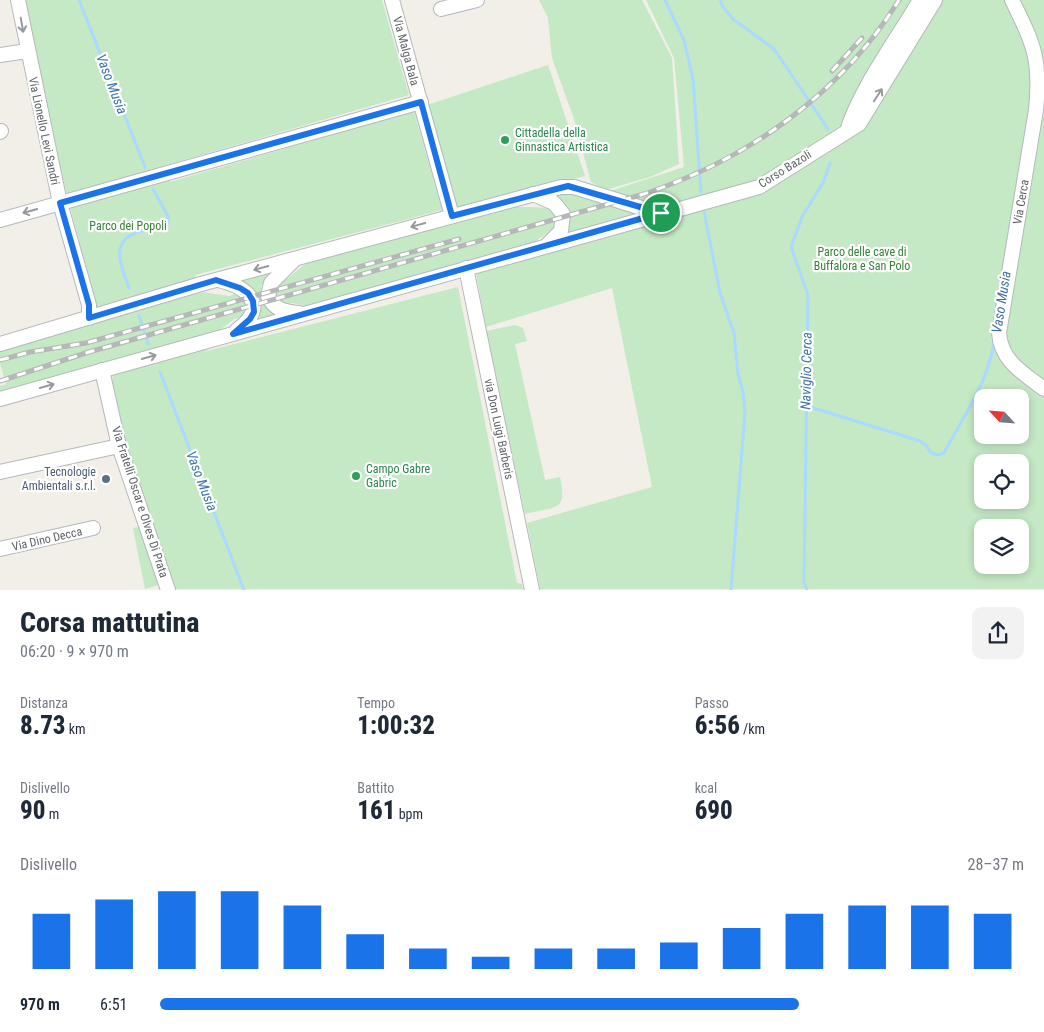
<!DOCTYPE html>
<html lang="it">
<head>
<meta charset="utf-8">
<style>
  :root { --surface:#fff; --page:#f2f2f3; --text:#1f2937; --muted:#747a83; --accent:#1a73e8 }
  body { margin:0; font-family:"Roboto Condensed",sans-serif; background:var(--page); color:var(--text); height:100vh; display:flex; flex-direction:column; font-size:19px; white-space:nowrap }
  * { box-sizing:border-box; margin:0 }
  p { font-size:16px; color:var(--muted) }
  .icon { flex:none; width:28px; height:28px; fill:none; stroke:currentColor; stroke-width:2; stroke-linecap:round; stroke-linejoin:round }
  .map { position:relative; height:590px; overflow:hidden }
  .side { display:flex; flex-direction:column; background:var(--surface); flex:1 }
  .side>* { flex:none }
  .needle { width:32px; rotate:296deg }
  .buttons { position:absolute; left:974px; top:389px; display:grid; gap:10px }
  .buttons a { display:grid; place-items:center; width:55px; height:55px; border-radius:10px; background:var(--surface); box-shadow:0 2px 8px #0003; font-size:25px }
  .pin { position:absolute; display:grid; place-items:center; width:42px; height:42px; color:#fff; margin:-21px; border:2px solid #fff; border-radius:50%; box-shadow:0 1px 5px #0007 }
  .round { display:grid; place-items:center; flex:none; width:52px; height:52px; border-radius:10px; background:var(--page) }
  .overview { display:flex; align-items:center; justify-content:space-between; height:85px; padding:0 20px }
  h1 { font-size:28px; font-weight:800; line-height:38px }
  .metrics { display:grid; grid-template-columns:repeat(3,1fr); gap:8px; height:85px; padding:5px 20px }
  .metrics div { display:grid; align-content:center }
  .metrics b { font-size:25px; font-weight:800 }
  .metrics small { font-size:14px; font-weight:400 }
  .metrics p { font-size:14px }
  .chart { height:140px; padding:10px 20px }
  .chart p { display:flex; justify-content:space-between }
  .chart svg { width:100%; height:90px; margin-top:5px; stroke:var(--accent); stroke-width:6 }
  ul { padding:0 20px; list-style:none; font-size:16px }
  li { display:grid; grid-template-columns:80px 60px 1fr; align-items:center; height:38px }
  li i { height:12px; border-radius:6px; background:var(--accent) }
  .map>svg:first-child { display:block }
  .green { fill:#c5e8c5; fill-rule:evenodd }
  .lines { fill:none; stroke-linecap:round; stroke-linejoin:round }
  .stream { stroke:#aadaff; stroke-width:3 }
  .minor-casing { stroke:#b5b8bc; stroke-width:16 }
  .minor { stroke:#fff; stroke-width:14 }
  .rail-casing { stroke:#b6b7b8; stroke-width:5 }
  .rail { stroke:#fff; stroke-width:3; stroke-dasharray:9; stroke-linecap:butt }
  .oneway { stroke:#979a9d }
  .route-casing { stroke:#fff; stroke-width:10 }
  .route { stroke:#1a73e8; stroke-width:6 }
  .leisure-dot { fill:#2e9e5b; stroke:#fff; stroke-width:2 }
  .service-dot { fill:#5c6f8a; stroke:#fff; stroke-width:2 }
  .labels { text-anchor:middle; stroke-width:4.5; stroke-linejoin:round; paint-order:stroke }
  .street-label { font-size:12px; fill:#5f6368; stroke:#fff }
  .leisure-label { font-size:12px; fill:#27864d; stroke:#fff; text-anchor:start }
  .park-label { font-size:12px; fill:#348238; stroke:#fff }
  .service-label { font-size:12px; fill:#4e5e75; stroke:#fff; text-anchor:end }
  .water-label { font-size:14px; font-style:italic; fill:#4174aa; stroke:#fff }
</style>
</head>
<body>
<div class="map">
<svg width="1044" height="590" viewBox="0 0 1044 590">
  <rect width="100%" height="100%" fill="#f1efe8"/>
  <!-- green -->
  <g class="green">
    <path d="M 24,0 L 382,0 L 409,95 L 163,166 L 170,182 L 414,111 L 442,210 L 195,275 L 196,281 L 98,310 C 70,208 42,105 24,0 Z"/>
    <polygon points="539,0 642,0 672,58 679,164 650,177 605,190 591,182 573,116 552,58 548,18"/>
    <path d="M 646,0 L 1044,0 L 1044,589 L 540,589 L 527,523 L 652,487 L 612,288 L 486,327 L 476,273 L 605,238 L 605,234 L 686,201 C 647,210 643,205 607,192 L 684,167 L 674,58 ZM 982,398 L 1020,398 L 1020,435 L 982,435 ZM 982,462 L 1020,462 L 1020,500 L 982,500 ZM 982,528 L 1020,528 L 1020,565 L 982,565 Z"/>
    <polygon points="548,65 585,176 455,210 427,105"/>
    <path d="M 563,191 L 644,215 L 563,239 C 575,223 572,206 555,197 Z"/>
    <path d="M 513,206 C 526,208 545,206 556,210 L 559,221 C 551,233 536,240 524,249 L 316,308 L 292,303 L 283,305 L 273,295 L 278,282 L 287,279 L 306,263 Z"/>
    <path d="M 270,274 L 261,286 C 263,302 266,310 280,317 L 252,324 C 266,308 261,290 241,281 Z"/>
    <polygon points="458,287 517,583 522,584 523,589 175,589 127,449 112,378 116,370 205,346 207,351"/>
    <polygon points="203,292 229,296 238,293 249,301 245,315 233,320 213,335 0,392 0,386 6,384 0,363 0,347"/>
    <path d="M 515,325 L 523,328 L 527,341 L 515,344 L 545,480 L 560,477 C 568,513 555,506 525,514 L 486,331 Z"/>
    <polygon points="144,526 162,584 145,589 133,528"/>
  </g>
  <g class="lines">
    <!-- stream -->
    <g class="stream">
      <polyline points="79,0 145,167"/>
      <polyline points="665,0 684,40 693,79 701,192"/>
      <polyline points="720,0 723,7 733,19 774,49 828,129"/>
      <polyline points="704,211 720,293 734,333 738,374 743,392 745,412 731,590"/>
      <path d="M 129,288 C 121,265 108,239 142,231 C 152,229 160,229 168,223 L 168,216 L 153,189"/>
      <polyline points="139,316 148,344"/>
      <polyline points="160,372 244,590"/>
      <path d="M 807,406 L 920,441 L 926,445 L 930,452 L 938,455 L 944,453 C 963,417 988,383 994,342"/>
      <polyline points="807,590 804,582 808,295 791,247 802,217 824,181 830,163"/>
    </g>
    <!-- minor casing -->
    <g class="minor-casing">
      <g id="minor">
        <polyline points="18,0 60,203 89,305 89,318"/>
        <polyline points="392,0 452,216"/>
        <path d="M 1012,0 C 1034,45 1041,59 1036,110 L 999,333 C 1001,361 1023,373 1044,389"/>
        <polyline points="441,9 477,0"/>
        <polyline points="0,55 27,51"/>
        <path d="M 847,131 C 860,89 897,39 920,0"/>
        <polyline points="0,132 1,131"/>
        <polyline points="533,194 554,203 563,214 561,231 548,244"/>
        <polyline points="0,220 421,102"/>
        <path d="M 293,261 L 271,283 L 268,296 C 274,310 286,312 299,313"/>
        <polyline points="466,268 532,590"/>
        <path d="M 218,280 C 248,287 270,306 237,330"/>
        <polyline points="0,344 201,284 561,187 574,187 658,213"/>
        <polyline points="102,370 119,446 168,590"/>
        <polyline points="0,399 759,187 859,124 935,0"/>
        <polyline points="0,472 119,446"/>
        <polyline points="0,549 93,528"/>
      </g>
    </g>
    <!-- minor -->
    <use href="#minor" class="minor"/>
    <!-- rail casing -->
    <g class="rail-casing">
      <g id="rail">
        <polyline points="832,71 862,38"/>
        <polyline points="0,360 30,352 86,343 459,239"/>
        <path d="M 0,381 L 89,352 L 644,194 C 748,159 841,94 899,0"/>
      </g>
    </g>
    <!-- rail -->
    <use href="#rail" class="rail"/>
  </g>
  <!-- one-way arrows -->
  <defs><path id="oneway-shaft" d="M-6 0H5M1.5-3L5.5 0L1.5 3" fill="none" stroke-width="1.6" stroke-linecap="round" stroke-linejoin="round" transform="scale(1.25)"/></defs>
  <g class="oneway">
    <use href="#oneway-shaft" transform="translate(22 25) rotate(80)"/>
    <use href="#oneway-shaft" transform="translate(878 95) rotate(-57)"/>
    <use href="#oneway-shaft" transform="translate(30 211) rotate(164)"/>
    <use href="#oneway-shaft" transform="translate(418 225) rotate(165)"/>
    <use href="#oneway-shaft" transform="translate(261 268) rotate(165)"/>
    <use href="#oneway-shaft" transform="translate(149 357) rotate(-16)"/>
    <use href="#oneway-shaft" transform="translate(47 386) rotate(-16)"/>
  </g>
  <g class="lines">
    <!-- route casing -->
    <g class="route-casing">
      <polygon id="route" points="421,102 452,216 568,186 661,213 233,334 250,319 254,312 253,301 248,293 240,288 216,280 89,318 89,305 60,203"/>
    </g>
    <!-- route -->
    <use href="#route" class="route"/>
  </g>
  <!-- markers -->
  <g class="leisure-dot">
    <circle cx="505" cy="140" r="5"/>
    <circle cx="356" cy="476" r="5"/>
  </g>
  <circle class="service-dot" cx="106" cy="479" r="5"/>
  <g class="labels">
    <!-- street labels -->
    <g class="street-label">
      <text transform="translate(406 51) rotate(75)" y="4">Via Malga Bala</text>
      <text transform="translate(44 131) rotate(78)" y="4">Via Lionello Levi Sandri</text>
      <text transform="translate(785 169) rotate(-32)" y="4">Corso Bazoli</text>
      <text transform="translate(1021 202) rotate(-80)" y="4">Via Cerca</text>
      <text transform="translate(499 429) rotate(78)" y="4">via Don Luigi Barberis</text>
      <text transform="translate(140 502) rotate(72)" y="4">Via Fratelli Oscar e Olves Di Prata</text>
      <text transform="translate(47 539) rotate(-13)" y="4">Via Dino Decca</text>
    </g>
    <!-- leisure labels -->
    <g class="leisure-label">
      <text x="515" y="137">Cittadella della<tspan x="515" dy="14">Ginnastica Artistica</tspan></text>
      <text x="366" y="473">Campo Gabre<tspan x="366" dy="14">Gabric</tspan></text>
    </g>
    <!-- park labels -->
    <g class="park-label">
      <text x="128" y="230">Parco dei Popoli</text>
      <text x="862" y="256">Parco delle cave di<tspan x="862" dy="14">Buffalora e San Polo</tspan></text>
    </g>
    <!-- service labels -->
    <g class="service-label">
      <text x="96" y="476">Tecnologie<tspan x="96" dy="14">Ambientali s.r.l.</tspan></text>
    </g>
    <!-- water labels -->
    <g class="water-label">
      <text transform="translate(112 84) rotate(69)" y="5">Vaso Musia</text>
      <text transform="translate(1001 302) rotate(-81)" y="5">Vaso Musia</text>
      <text transform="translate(806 371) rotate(-89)" y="5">Naviglio Cerca</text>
      <text transform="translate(202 481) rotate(69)" y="5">Vaso Musia</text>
    </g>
  </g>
</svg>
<div class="buttons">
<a><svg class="needle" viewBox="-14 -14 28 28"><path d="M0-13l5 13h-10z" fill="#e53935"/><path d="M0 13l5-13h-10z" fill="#747a83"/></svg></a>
<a><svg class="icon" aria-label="locate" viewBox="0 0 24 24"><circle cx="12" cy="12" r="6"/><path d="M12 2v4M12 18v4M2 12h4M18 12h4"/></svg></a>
<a><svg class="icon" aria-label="layers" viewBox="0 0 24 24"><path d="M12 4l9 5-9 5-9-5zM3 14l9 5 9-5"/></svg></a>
</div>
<div class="pin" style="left:661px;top:213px;background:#1e9e55"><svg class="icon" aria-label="arrive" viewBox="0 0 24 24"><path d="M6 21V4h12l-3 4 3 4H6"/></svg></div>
</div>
<section class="side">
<div class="overview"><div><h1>Corsa mattutina</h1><p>06:20 · 9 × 970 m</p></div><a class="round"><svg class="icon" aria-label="share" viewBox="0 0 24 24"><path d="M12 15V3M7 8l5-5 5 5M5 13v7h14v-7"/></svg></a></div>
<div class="metrics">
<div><p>Distanza</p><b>8.73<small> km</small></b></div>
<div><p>Tempo</p><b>1:00:32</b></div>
<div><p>Passo</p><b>6:56<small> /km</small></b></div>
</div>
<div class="metrics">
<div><p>Dislivello</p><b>90<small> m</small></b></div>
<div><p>Battito</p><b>161<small> bpm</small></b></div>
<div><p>kcal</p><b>690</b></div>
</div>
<div class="chart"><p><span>Dislivello</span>28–37 m</p>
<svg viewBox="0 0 160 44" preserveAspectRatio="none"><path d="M5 44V17M15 44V10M25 44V6M35 44V6M45 44V13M55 44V27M65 44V34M75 44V38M85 44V34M95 44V34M105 44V31M115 44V24M125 44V17M135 44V13M145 44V13M155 44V17"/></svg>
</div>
<ul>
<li><b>970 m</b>6:51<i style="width:74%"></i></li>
</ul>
</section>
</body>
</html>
